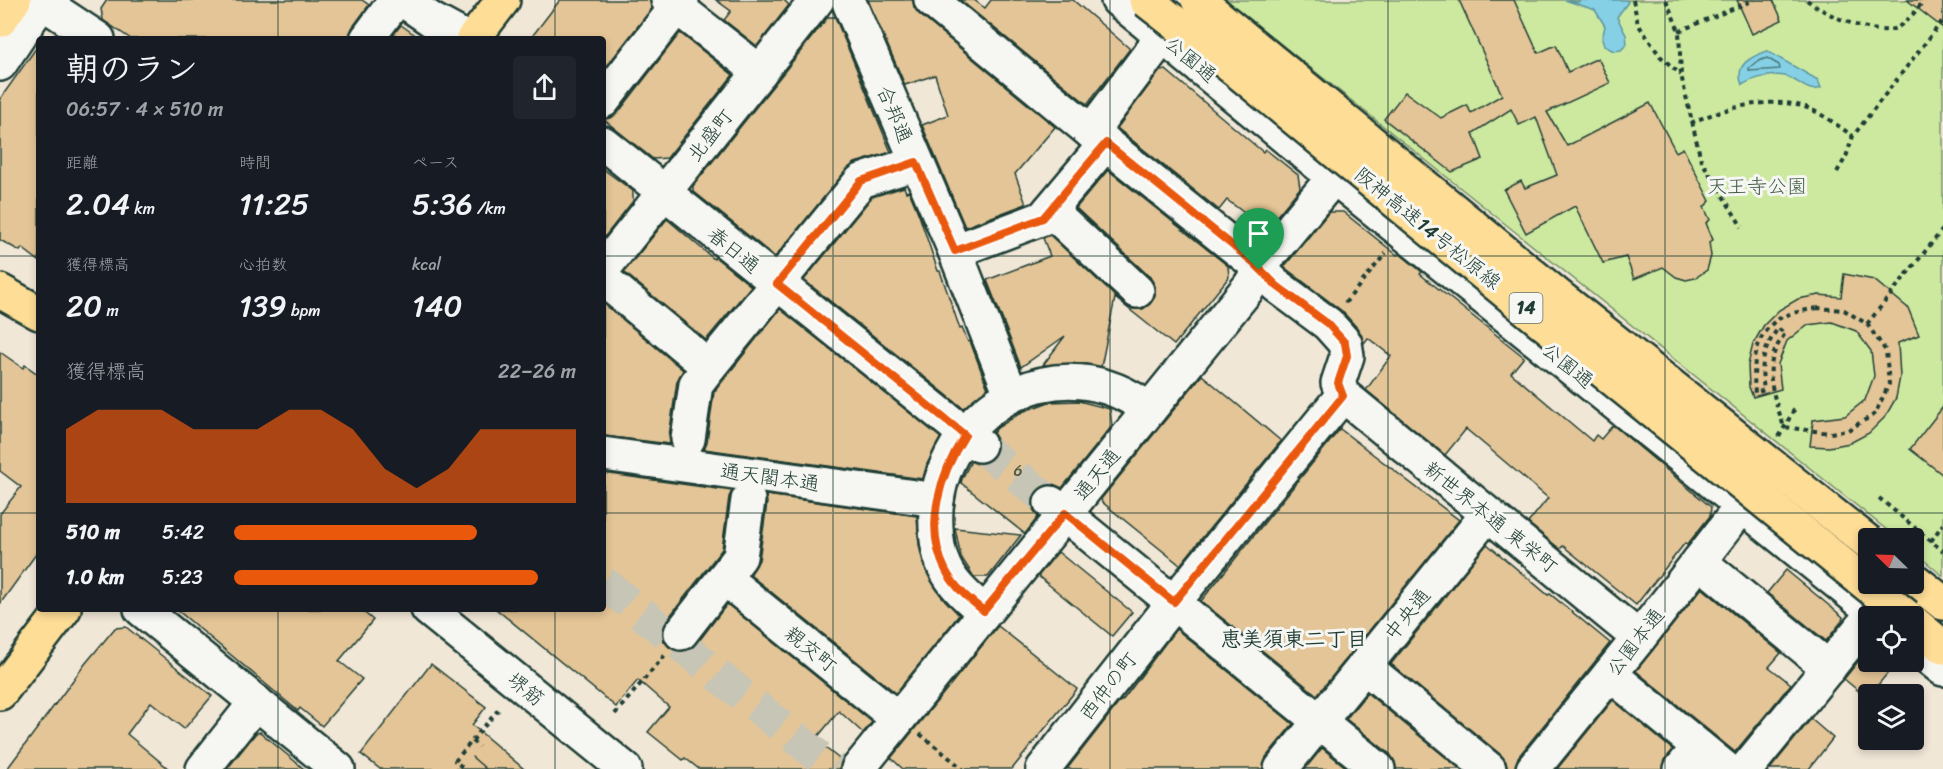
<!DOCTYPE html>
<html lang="ja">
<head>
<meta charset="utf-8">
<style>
  :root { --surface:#171b24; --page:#20242c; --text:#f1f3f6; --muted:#9ea1a6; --accent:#ea580c }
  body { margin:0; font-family:Sriracha,"Klee One",sans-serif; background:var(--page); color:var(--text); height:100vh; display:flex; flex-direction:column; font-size:22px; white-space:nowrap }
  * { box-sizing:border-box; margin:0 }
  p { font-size:20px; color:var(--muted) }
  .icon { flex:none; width:33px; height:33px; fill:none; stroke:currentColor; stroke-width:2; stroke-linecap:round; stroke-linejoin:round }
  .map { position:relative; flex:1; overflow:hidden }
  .panel { position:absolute; left:36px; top:36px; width:570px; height:576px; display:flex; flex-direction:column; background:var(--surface); border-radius:6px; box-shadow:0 3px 9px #0003 }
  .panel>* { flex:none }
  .needle { width:39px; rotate:293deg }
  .controls { position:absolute; left:1858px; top:528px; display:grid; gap:12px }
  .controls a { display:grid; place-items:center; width:66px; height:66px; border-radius:6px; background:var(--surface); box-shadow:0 3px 9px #0003; font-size:30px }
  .pin { position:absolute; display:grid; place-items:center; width:51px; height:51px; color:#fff; margin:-62px -26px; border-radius:50% 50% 50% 0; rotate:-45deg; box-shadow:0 0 6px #0007 }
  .pin .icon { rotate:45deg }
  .round { display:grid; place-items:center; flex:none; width:63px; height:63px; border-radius:6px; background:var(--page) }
  .overview { display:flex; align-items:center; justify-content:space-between; height:102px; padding:0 30px }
  h1 { font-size:33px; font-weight:600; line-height:45px }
  .metrics { display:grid; grid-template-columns:repeat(3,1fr); gap:9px; height:102px; padding:6px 30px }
  .metrics div { display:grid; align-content:center }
  .metrics b { font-size:30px; font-weight:600 }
  .metrics small { font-size:16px; font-weight:400 }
  .metrics p { font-size:16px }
  .chart { height:168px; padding:12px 30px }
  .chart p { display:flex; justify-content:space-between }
  .chart svg { width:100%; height:108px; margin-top:6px; fill:var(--accent); opacity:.7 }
  ul { padding:0 30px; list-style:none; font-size:20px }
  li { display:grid; grid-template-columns:96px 72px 1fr; align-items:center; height:45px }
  li i { height:15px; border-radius:8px; background:var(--accent) }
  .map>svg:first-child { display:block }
  .green { fill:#cde9a0; stroke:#76936a; stroke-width:1.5 }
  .water { fill:#85d0e5; stroke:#5c959e; stroke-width:1.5 }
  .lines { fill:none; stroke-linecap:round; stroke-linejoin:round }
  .shore { stroke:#48787b; stroke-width:1.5 }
  .building { fill:#e4c597; stroke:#1f3d34; stroke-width:1.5 }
  .minor-tunnel { stroke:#c7c5b6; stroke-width:33; stroke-dasharray:33 16; stroke-linecap:butt }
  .minor-casing { stroke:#1f3d34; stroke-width:38 }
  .major-casing { stroke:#1f3d34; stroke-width:38 }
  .highway-casing { stroke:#1f3d34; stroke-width:38 }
  .path { stroke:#1f3d34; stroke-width:4; stroke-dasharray:4.5 4.5; stroke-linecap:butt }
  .minor { stroke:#f6f6f2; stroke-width:33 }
  .major { stroke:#fedd96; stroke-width:33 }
  .highway { stroke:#fedd96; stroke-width:33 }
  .tram { stroke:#1f3d34; stroke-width:1.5 }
  .highway-bridge-casing { stroke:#1f3d34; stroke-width:38; stroke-linecap:butt }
  .highway-bridge { stroke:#fedd96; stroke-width:33 }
  .route-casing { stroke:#fff; stroke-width:12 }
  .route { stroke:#ea580c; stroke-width:8 }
  .grid { fill:none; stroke:#1f3d34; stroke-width:1.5; stroke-opacity:0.55 }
  .labels { text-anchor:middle; stroke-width:6; stroke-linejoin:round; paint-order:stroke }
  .number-label { font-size:16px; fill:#505f4d }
  .shield { fill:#f6f6f2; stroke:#60746d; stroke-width:1.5 }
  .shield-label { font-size:18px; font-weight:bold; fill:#1f3d34 }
  .street-label { font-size:20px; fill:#1f3d34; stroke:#f6f6f2 }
  .park-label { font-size:20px; fill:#425f4a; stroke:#f6f6f2 }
  .neighbourhood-label { font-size:21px; font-weight:bold; fill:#1f3d34; stroke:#f6f6f2 }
</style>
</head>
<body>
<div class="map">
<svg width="1943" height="769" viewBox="0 0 1943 769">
  <rect width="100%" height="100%" fill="#f1e7d7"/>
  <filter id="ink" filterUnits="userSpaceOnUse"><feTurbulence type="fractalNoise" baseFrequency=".0167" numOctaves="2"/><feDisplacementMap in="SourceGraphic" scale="12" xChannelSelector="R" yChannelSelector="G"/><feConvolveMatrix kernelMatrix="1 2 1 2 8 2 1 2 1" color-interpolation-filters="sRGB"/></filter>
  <g filter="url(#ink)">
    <!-- green -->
    <polygon class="green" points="1226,0 1943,0 1943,576 1914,552 1914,538 1897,538"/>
    <!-- water -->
    <g class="water">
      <polygon points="1565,0 1578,2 1581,0 1626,0 1628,2 1617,17 1626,35 1627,44 1621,50 1614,51 1604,46 1602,39 1605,26 1595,10"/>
      <path d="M 1767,51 L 1818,80 L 1821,88 C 1807,94 1798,79 1785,76 C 1772,73 1752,79 1742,85 C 1734,64 1751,57 1767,51 Z"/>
    </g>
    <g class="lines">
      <!-- shore -->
      <polygon class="shore" points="1767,58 1779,65 1780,69 1749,71 1749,68 1756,62"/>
    </g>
    <!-- building -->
    <g class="building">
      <polygon points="107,0 362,0 369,5 352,28 349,39 131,39 103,20 101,9"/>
      <polygon points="560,0 650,0 652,8 603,71 603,39 530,39"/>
      <polygon points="716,0 784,0 789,5 757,46 724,20 731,11"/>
      <polygon points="868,0 913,0 914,7 919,14 1055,127 1015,174 1026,204 965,227 922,125 948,115 935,75 905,85"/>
      <polygon points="960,0 974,0 985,8 991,0 1073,0 1129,48 1129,50 1087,104"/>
      <polygon points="1459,0 1514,0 1538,53 1556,45 1568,72 1598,58 1610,83 1547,112 1567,146 1650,103 1676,152 1683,148 1710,201 1704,207 1710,220 1706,223 1713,240 1709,242 1711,256 1707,270 1695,278 1686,280 1676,277 1663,267 1634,279 1626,257 1603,263 1575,206 1526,233 1504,190 1521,181 1525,188 1557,175 1536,117 1519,125 1511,109 1473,133 1483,159 1452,172 1384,119 1405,92 1441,118 1467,105 1471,113 1502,95"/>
      <polygon points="1737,0 1773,0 1782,20 1752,34"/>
      <polygon points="1907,0 1943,0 1943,28"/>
      <polygon points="828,17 835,17 891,152 855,163 847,169 775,257 693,191 693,186"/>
      <polygon points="401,25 421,39 390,39"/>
      <polygon points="680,33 733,75 667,158 653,159 603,119 611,118 618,113"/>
      <polygon points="39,44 39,261 22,248 20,251 0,240 0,99"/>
      <polygon points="1166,70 1263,152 1265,149 1298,175 1300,188 1266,229 1227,200 1219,210 1117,128 1160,71"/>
      <polygon points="603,169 633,191 633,201 603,239"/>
      <polygon points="1108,170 1228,266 1229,277 1174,345 1115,298 1101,367 1080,363 1043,365 1065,336 1021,367 987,280 1050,256 1043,238 1050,235 1124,305 1132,309 1143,309 1150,304 1155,296 1155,286 1150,277 1076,208"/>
      <polygon points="904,187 906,192 909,191 919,215 938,271 940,271 960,329 962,328 968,342 970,341 988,389 963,408 804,280 872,197"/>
      <polygon points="1329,212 1343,212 1397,255 1399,253 1422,272 1420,274 1524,357 1511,373 1592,441 1596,435 1601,439 1613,425 1711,507 1710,516 1687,545 1685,543 1636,605 1563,546 1560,549 1528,523 1548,498 1466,429 1445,455 1366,390 1391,356 1368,338 1364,343 1359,330 1342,311 1284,267"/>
      <polygon points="667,219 714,259 715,257 751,286 706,340 624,272"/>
      <polygon points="1844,274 1874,280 1908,308 1919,335 1898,343 1900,377 1896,398 1885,417 1869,433 1850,443 1829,447 1810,446 1813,420 1845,416 1865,400 1874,376 1871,351 1856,331 1832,322 1807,325 1787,341 1778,364 1781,389 1753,397 1749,387 1748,365 1753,344 1764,325 1779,310 1798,299 1819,295 1841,297"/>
      <polygon points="603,303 683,370 677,381 669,436 670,444 603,436"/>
      <polygon points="780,309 941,438 927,464 923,479 704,449 707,442 714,392"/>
      <polygon points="0,352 23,368 25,365 39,375 39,550 0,604 0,514 21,487 0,471"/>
      <polygon points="1202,375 1281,441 1180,565 1102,502 1101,499"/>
      <polygon points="1079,401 1110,409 1112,426 1062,488 1053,484 1045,485 1036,492 1032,501 1033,509 1038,517 1025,534 961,483 962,479 971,461 977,464 985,463 994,456 998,447 997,439 993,433 997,428 1022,412 1049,402"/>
      <polygon points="1943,407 1943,475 1910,449"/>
      <polygon points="1340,429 1459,520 1317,695 1201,601"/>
      <polygon points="603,473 732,491 729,497 722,549 666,621 663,630 663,640 669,647 678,651 689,650 696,645 727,604 872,722 863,733 839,711 815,740 842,761 840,769 699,769 685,758 683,760 648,732 669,707 638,680 616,707 496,609 603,609"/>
      <polygon points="766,495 917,516 919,544 926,571 940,594 959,615 896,693 750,575 759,560 767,503"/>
      <polygon points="955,528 1021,535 988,577 974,577 961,557"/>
      <polygon points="1487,544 1548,595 1550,594 1610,643 1518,757 1515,769 1507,769 1506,762 1501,755 1391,664"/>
      <polygon points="1058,552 1132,612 1112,636 1038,576"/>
      <polygon points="1786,570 1843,617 1842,621 1826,641 1767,593"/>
      <polygon points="1702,588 1781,653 1769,667 1791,684 1735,752 1636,671"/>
      <polygon points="176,609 360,609 373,620 339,661 362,679 322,726 300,708 298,711"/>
      <polygon points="998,626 1077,689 1012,769 903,769 891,758"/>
      <polygon points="126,627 212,696 184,729 151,702 127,734 169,769 7,769 85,664 115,628"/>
      <polygon points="1176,629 1293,724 1266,757 1263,769 1067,769 1121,700 1122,701"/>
      <polygon points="1869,648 1869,662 1897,662 1867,698 1844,679"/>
      <polygon points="431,664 486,707 472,725 524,769 380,769 361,754"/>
      <polygon points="1367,693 1460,769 1396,769 1395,762 1390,754 1346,719"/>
      <polygon points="1613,700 1673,750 1666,758 1663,769 1557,769"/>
      <polygon points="1811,719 1833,738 1809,769 1770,769"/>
      <polygon points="260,732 304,769 227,769 256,733"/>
      <polygon points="1322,748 1348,769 1305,769"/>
    </g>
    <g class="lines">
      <!-- minor-tunnel -->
      <g class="minor-tunnel">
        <polyline points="979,445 1051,503"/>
        <polyline points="603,582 834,769"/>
      </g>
      <!-- minor casing -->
      <g class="minor-casing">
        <g id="minor">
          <polyline points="39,0 98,39"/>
          <polyline points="403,0 432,20 467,39"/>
          <polyline points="668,0 760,72"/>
          <polyline points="848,0 955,251 1011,394"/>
          <polyline points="931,0 1091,132 1253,262 1277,286 1328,324 1345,343 1347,356 1338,383 1343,395 1639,638"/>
          <polyline points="1118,0 1334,177 1879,616"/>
          <polyline points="367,39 396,0"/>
          <polyline points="0,64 43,0"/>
          <polyline points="603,101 682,0"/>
          <polyline points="1091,132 1163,36"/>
          <polyline points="603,143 979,445"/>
          <polyline points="1050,210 1137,291"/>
          <polyline points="955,251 1043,218 1106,143"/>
          <polyline points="603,269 817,0"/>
          <polyline points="603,279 709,367"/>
          <polyline points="688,439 696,384 709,367 861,181 916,163"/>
          <polyline points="603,454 937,500"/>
          <polyline points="1051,503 1378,769"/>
          <polyline points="1699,561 1829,668"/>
          <polyline points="724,578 898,719"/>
          <polyline points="141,609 338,769"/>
          <polyline points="428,609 625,769"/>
          <path d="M 984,611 C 970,600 956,588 947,572 C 936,553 935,530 936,509 C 945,405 1062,341 1149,410"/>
          <polyline points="681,633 740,557 748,500"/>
          <polyline points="1914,646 1943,669"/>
          <polyline points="1364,666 1489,769"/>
          <polyline points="1610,674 1726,769"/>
          <polyline points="203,769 256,702"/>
          <polyline points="858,769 1249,287 1270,254 1334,177"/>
          <polyline points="1043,769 1174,602 1343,395"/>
          <polyline points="1281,769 1487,515"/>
          <polyline points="1533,769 1639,638 1735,515"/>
          <polyline points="1681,769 1699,747"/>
          <polyline points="1746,769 1869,618"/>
        </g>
      </g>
      <!-- major casing -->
      <g class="major-casing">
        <polyline id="major" points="0,291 39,313"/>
      </g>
      <!-- highway casing -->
      <g class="highway-casing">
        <g id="highway">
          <polyline points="0,20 14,0"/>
          <polyline points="473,39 503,0"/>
          <polyline points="1914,580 1943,603"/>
          <polyline points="1914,623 1943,647"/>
          <polyline points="0,693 64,609"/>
        </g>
      </g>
      <!-- path -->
      <g class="path">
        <polyline points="1633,0 1638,24 1660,56 1681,75"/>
        <polyline points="1666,0 1679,31 1681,75 1701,160 1742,227"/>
        <path d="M 1807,0 C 1824,14 1877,39 1898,27 C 1909,20 1917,10 1924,0"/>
        <polyline points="1679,31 1754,0"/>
        <path d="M 1691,123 C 1723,108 1770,96 1805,107 C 1822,113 1838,126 1853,136"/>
        <polyline points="1837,172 1846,157 1853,136 1943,20"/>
        <polyline points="1345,303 1386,253"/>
        <path d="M 1817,308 L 1844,310 L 1867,324 L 1886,351 L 1889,384 L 1875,414 L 1848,430 L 1830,433 L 1784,427 C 1773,393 1760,366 1785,334 L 1778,328 C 1763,350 1760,364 1764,390 L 1755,393 C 1753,369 1753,340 1773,323 C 1784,313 1803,311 1817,308 Z"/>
        <polyline points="1867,324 1943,229"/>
        <polyline points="1779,437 1795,408"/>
        <polyline points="1879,498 1943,551"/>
        <polyline points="1931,541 1943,524"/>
        <polyline points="615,714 665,655"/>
        <polyline points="920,734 963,769"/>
        <polyline points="472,741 479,747"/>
        <polyline points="462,767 455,761 499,709"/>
      </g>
      <!-- minor -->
      <use href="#minor" class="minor"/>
      <!-- major -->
      <use href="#major" class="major"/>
      <!-- highway -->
      <use href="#highway" class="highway"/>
      <!-- tram -->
      <polyline class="tram" points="472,757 486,769"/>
      <!-- highway-bridge casing -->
      <g class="highway-bridge-casing">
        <g id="highway-bridge">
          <polyline points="1146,0 1241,74 1540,320 1906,616"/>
          <polyline points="1198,0 1558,296 1869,543"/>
        </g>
      </g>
      <!-- highway-bridge -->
      <use href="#highway-bridge" class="highway-bridge"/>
    </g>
  </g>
  <g class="lines" filter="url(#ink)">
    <!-- route casing -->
    <g class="route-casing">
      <path id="route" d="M 1106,143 L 1253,262 L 1277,286 L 1328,324 L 1345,343 L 1347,356 L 1338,383 L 1343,396 L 1174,602 L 1065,513 L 984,611 C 970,600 955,588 946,571 C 923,527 940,474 965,435 L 777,284 L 861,181 L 916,162 L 955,251 L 1043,218 Z"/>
    </g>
    <!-- route -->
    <use href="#route" class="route"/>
  </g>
  <!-- grid -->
  <path class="grid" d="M 278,0 L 278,39M 555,0 L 555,39M 833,0 L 833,769M 1110,0 L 1110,769M 1388,0 L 1388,769M 1665,0 L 1665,769M 0,256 L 39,256M 603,256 L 1943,256M 0,513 L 39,513M 603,513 L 1943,513M 278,609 L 278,769M 555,609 L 555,769"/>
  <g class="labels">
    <!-- number labels -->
    <g class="number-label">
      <text x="1018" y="476">6</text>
    </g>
    <!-- shield labels -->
    <rect class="shield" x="1509.5" y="293" width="33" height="30" rx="4.5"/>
    <g class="shield-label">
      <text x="1526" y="314">14</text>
    </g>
    <!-- street labels -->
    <g class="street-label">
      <text transform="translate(1191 59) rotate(40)" y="7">公園通</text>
      <text transform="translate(895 114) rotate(67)" y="7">合邦通</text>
      <text transform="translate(710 135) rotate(-52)" y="7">北盛町</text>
      <text transform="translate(1428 228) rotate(39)" y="7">阪神高速14号松原線</text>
      <text transform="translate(734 250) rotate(39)" y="7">春日通</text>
      <text transform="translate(1568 365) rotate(39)" y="7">公園通</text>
      <text transform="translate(1097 474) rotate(-51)" y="7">通天通</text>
      <text transform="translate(770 477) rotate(8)" y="7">通天閣本通</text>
      <text transform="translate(1491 517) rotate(39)" y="7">新世界本通 東栄町</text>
      <text transform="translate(1407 614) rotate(-51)" y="7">中央通</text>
      <text transform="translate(1635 642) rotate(-52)" y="7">公園本通</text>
      <text transform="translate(811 649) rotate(39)" y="7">親交町</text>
      <text transform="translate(1108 686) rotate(-52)" y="7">西仲の町</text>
      <text transform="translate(526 689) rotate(39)" y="7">堺筋</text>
    </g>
    <!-- park labels -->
    <g class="park-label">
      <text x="1757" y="193">天王寺公園</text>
    </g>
    <!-- neighbourhood labels -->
    <g class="neighbourhood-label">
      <text x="1294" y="646">恵美須東二丁目</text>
    </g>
  </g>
</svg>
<div class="controls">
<a><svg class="needle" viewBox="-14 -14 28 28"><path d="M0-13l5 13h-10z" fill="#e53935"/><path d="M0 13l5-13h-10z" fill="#9ea1a6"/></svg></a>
<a><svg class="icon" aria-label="locate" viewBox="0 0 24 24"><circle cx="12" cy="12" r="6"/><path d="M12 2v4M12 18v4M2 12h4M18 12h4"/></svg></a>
<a><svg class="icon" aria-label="layers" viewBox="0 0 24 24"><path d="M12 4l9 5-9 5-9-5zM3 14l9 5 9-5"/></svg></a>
</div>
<div class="pin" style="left:1259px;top:270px;background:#1e9e55"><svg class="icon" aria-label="arrive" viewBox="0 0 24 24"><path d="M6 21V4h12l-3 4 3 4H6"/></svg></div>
<section class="panel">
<div class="overview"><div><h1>朝のラン</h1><p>06:57 · 4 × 510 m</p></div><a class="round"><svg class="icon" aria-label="share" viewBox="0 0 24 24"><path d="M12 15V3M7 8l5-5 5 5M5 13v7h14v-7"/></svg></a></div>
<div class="metrics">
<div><p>距離</p><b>2.04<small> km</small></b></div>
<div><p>時間</p><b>11:25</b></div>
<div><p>ペース</p><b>5:36<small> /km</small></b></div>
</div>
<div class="metrics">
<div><p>獲得標高</p><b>20<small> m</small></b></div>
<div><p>心拍数</p><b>139<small> bpm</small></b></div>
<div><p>kcal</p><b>140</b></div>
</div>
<div class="chart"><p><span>獲得標高</span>22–26 m</p>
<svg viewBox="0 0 160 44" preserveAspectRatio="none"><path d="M0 44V14L10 6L20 6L30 6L40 14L50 14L60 14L70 6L80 6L90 14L100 30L110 38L120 30L130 14L140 14L150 14L160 14V44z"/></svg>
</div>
<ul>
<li><b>510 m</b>5:42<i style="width:71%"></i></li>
<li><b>1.0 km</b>5:23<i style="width:89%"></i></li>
</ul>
</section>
</div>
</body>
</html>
